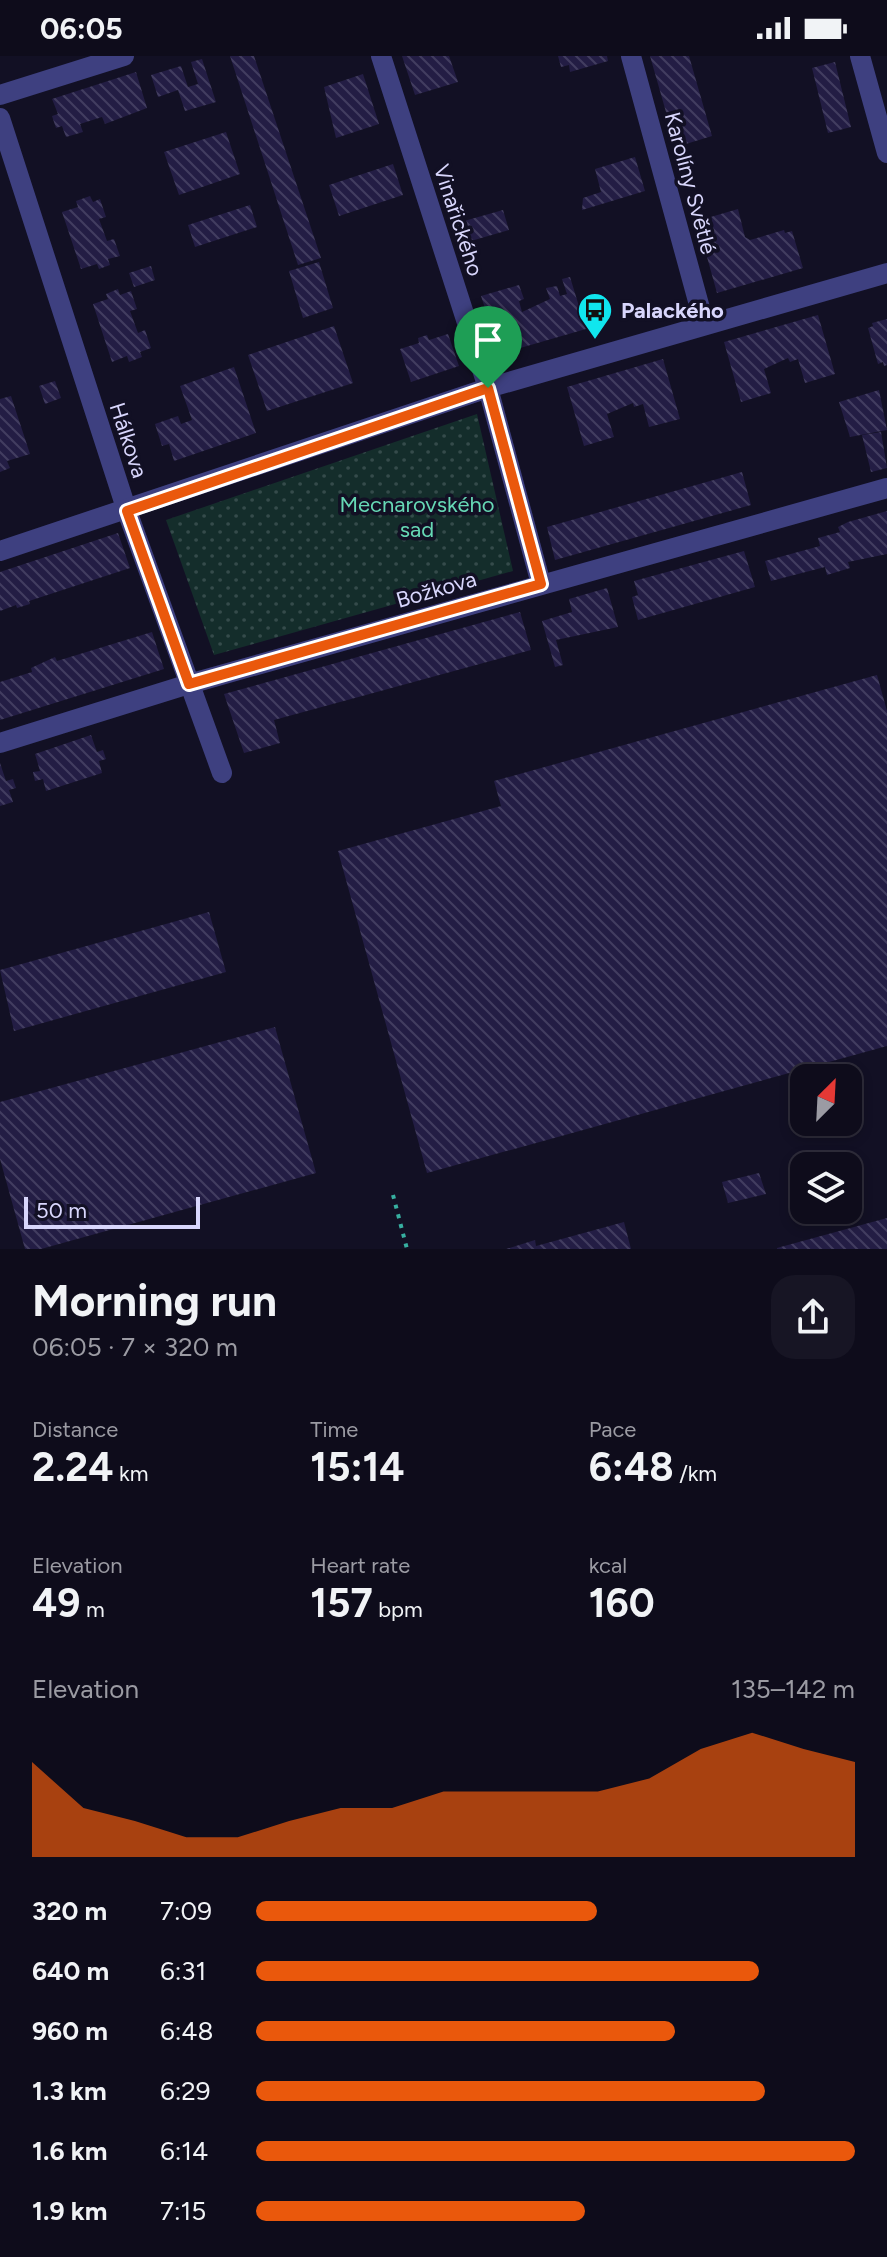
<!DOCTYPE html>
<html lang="en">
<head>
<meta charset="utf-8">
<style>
  :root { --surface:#0e0c1b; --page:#171524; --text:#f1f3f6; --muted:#9b9ba3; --line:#2e2c3a; --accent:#ea580c }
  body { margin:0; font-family:Figtree,sans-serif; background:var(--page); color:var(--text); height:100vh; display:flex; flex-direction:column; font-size:30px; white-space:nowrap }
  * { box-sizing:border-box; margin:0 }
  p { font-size:26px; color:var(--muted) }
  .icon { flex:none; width:44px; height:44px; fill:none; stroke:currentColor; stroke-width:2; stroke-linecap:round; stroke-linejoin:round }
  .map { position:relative; height:1193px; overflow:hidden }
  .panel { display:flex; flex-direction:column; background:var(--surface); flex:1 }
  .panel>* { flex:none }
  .needle { width:52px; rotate:24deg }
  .fabs { position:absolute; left:790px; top:1008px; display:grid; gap:16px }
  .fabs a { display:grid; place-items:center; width:72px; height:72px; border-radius:16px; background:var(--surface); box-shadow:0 4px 12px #0003,0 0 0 2px var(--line); font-size:40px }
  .scale { position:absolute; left:24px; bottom:20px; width:176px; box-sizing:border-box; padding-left:8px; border:4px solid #d8d6fc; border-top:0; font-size:22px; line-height:28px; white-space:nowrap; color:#d8d6fc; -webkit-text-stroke:6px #121024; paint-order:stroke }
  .pin { position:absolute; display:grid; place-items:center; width:68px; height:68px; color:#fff; margin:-82px -34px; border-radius:50% 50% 50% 0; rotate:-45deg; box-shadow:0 0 8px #0007 }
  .pin .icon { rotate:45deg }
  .round { display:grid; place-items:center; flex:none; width:84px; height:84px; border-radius:24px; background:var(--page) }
  .headline { display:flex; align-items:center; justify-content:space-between; height:136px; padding:0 32px }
  h1 { font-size:44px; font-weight:700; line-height:60px }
  .stats { display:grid; grid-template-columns:repeat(3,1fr); gap:12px; height:136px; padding:8px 32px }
  .stats div { display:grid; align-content:center }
  .stats b { font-size:40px; font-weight:700 }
  .stats small { font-size:22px; font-weight:400 }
  .stats p { font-size:22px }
  .chart { height:224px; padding:16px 32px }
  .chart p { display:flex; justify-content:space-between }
  .chart svg { width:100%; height:144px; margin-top:8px; fill:var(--accent); opacity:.7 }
  ul { padding:0 32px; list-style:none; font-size:26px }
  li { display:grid; grid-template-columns:128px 96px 1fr; align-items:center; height:60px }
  li i { height:20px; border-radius:10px; background:var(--accent) }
  .status { display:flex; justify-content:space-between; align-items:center; height:56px; padding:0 40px; background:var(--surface); direction:ltr }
  .status svg { height:22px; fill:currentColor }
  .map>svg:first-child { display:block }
  .park { fill:url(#park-dots) }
  .building { fill:url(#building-back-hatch) }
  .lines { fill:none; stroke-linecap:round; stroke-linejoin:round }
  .path { stroke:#37afa0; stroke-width:4; stroke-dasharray:4 6; stroke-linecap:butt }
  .minor { stroke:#3e4080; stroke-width:20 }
  .route-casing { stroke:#fff; stroke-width:16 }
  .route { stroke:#ea580c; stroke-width:10 }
  .labels { text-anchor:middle; stroke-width:7; stroke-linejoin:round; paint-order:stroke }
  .street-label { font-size:22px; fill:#d8d6fc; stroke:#121024 }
  .poi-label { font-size:22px; font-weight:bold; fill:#d8d6fc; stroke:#121024; text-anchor:start }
  .park-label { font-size:22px; fill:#66d8b5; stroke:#121024 }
</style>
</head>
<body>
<div class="status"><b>06:05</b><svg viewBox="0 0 49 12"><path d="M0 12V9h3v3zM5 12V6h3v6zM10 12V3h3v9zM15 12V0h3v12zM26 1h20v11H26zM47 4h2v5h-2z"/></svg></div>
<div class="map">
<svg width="887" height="1193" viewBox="0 0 887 1193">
  <defs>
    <pattern id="park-dots" width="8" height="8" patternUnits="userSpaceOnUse" patternTransform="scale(2)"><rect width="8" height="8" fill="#142d2b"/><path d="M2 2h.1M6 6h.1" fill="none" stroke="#354b4b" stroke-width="1.8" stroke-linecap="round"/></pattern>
    <pattern id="building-back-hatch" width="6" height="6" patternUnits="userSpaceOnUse" patternTransform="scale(2)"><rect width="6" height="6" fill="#231d44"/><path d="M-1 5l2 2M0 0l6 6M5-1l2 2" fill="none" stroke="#423d60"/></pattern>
  </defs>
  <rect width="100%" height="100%" fill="#121024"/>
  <!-- park -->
  <polygon class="park" points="477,358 513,515 214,599 166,464"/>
  <!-- building -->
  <g class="building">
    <polygon points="230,0 254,0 321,202 298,209"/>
    <polygon points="402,0 449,0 458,26 415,39"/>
    <polygon points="558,0 607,0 608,5 570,16 569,9 561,11"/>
    <polygon points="650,0 689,0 712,80 676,91"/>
    <polygon points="202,3 216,46 185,55 178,34 158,41 151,19 181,10 188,31 198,28 191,6"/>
    <polygon points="835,6 851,71 828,77 812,12"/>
    <polygon points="136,16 147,52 105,68 102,61 80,68 83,76 66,81 62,70 56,72 52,60 58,58 52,43"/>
    <polygon points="363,18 379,68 336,82 324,31"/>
    <polygon points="226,76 240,118 179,139 164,96"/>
    <polygon points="635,101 645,135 582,154 583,142 601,136 595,113"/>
    <polygon points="393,108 403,139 339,160 329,129"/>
    <polygon points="90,140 93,146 100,143 106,161 99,163 107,185 114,183 120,200 108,203 110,209 99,213 97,208 81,213 62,156 78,151 76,145"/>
    <polygon points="250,149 257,171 195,191 188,169"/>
    <polygon points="738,153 745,181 750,184 784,174 785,177 792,175 803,212 717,237 697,165"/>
    <polygon points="503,154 509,174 464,187 457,167"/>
    <polygon points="319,206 333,252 303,262 289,215"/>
    <polygon points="151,210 155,224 134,231 129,217"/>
    <polygon points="570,221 586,273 503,297 499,295 481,240 519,229 524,243 519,245 522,256 550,243 546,232 557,230 560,240 567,238 562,223"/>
    <polygon points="118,233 120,239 131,235 137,253 130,255 138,277 145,274 151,292 140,296 142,301 129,306 127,300 112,306 93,248 108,243 106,238"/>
    <polygon points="818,259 835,318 805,327 798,303 790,306 788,302 764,313 771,337 741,346 724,286"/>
    <polygon points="887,263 887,309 884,310 883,306 878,308 868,272 873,270 872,267"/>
    <polygon points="334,270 353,327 267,355 248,299"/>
    <polygon points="448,278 459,310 411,326 400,293 419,287 418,282 427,279 429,284"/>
    <polygon points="663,303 680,363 649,371 643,348 634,351 633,347 607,358 614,381 584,390 567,331"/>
    <polygon points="234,311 256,377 174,405 169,388 162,390 155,368 178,360 181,368 192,364 180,330"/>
    <polygon points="55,325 61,342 45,348 39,330"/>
    <polygon points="879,334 887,374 850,381 839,346"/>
    <polygon points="11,340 30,398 7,405 10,412 0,416 0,343"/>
    <polygon points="881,376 887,412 871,416 862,379"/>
    <polygon points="742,416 751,449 555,504 547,471"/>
    <polygon points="887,455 887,498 848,506 850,512 827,519 825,511 771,525 765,505 820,490 818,482 840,476 838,471 848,466"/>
    <polygon points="118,477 130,512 29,545 30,548 17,552 16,549 0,555 0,516"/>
    <polygon points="744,495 755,531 638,564 632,541 638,539 634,525"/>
    <polygon points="607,532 618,571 556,584 563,609 555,611 542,565 572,556 569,543"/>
    <polygon points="520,556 531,594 274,664 280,687 244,697 224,638"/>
    <polygon points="152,576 164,613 0,664 0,626 32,616 31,612 55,601 57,605"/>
    <polygon points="877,619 887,655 887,990 427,1117 338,795 501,750 494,725"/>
    <polygon points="91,679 97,696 103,694 106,703 99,705 102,717 46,735 43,723 35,725 33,716 40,715 35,698"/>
    <polygon points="0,707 6,725 13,723 16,732 9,734 13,746 0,750"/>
    <polygon points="209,856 226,916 14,975 0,914"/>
    <polygon points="275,971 316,1117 41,1193 25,1193 0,1103 0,1046"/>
    <polygon points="759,1117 766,1138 728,1147 722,1126"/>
    <polygon points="887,1162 887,1193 777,1193 777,1192"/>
    <polygon points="624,1166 631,1193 506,1193 535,1184 536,1190"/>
  </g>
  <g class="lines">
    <!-- path -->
    <polyline class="path" points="393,1139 407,1193"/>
    <!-- minor -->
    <g class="minor">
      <polyline points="381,0 488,332 541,528"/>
      <polyline points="631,0 704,267"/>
      <polyline points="860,0 887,97"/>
      <polyline points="0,39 124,0"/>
      <polyline points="0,62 127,455 222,717"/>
      <polyline points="0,495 488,332 887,217"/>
      <polyline points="0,687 189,628 887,432"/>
    </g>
  </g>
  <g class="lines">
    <!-- route casing -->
    <g class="route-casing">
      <polygon id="route" points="488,332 541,528 189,628 127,455"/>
    </g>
    <!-- route -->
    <use href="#route" class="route"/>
  </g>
  <!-- icons -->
  <defs>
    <g id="bus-pin" transform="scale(1.8)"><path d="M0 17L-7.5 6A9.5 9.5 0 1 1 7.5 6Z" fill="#10e6ee" stroke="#121024"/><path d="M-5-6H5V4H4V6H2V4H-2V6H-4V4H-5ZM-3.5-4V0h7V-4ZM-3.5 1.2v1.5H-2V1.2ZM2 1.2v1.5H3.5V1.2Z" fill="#111"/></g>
  </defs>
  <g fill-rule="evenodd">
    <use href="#bus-pin" x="595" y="254"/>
  </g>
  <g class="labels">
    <!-- street labels -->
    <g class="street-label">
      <text transform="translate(691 127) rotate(75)" y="8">Karolíny Světlé</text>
      <text transform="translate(459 164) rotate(72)" y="8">Vinařického</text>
      <text transform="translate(129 384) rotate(72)" y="8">Hálkova</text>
      <text transform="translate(436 533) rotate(-16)" y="8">Božkova</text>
    </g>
    <!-- poi labels -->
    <g class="poi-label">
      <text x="621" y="262">Palackého</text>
    </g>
    <!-- park labels -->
    <g class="park-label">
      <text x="417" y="456">Mecnarovského<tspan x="417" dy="25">sad</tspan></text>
    </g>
  </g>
</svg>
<div class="fabs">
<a><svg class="needle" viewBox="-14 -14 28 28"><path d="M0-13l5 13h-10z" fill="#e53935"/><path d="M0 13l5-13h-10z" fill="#9b9ba3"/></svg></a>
<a><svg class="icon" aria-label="layers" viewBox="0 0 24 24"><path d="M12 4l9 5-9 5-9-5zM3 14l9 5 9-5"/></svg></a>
</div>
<div class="scale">50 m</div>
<div class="pin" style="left:488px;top:332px;background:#1e9e55"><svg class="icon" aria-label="arrive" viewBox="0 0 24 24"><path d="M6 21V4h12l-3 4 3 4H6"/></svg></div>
</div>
<section class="panel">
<div class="headline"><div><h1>Morning run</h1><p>06:05 · 7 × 320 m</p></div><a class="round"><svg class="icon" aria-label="share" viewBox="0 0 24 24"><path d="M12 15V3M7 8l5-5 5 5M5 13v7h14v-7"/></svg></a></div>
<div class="stats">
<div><p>Distance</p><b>2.24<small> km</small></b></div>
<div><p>Time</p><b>15:14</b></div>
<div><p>Pace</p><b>6:48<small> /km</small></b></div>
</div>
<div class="stats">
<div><p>Elevation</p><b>49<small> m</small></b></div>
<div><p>Heart rate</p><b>157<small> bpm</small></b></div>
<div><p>kcal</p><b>160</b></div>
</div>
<div class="chart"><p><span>Elevation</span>135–142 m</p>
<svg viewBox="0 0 160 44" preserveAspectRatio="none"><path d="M0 44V15L10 29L20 33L30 38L40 38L50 33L60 29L70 29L80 24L90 24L100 24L110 24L120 20L130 11L140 6L150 11L160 15V44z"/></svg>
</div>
<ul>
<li><b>320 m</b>7:09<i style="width:57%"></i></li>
<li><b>640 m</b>6:31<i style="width:84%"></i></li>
<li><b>960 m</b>6:48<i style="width:70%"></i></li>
<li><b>1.3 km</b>6:29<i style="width:85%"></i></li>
<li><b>1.6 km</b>6:14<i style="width:100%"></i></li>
<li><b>1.9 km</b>7:15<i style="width:55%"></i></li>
</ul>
</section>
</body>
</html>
